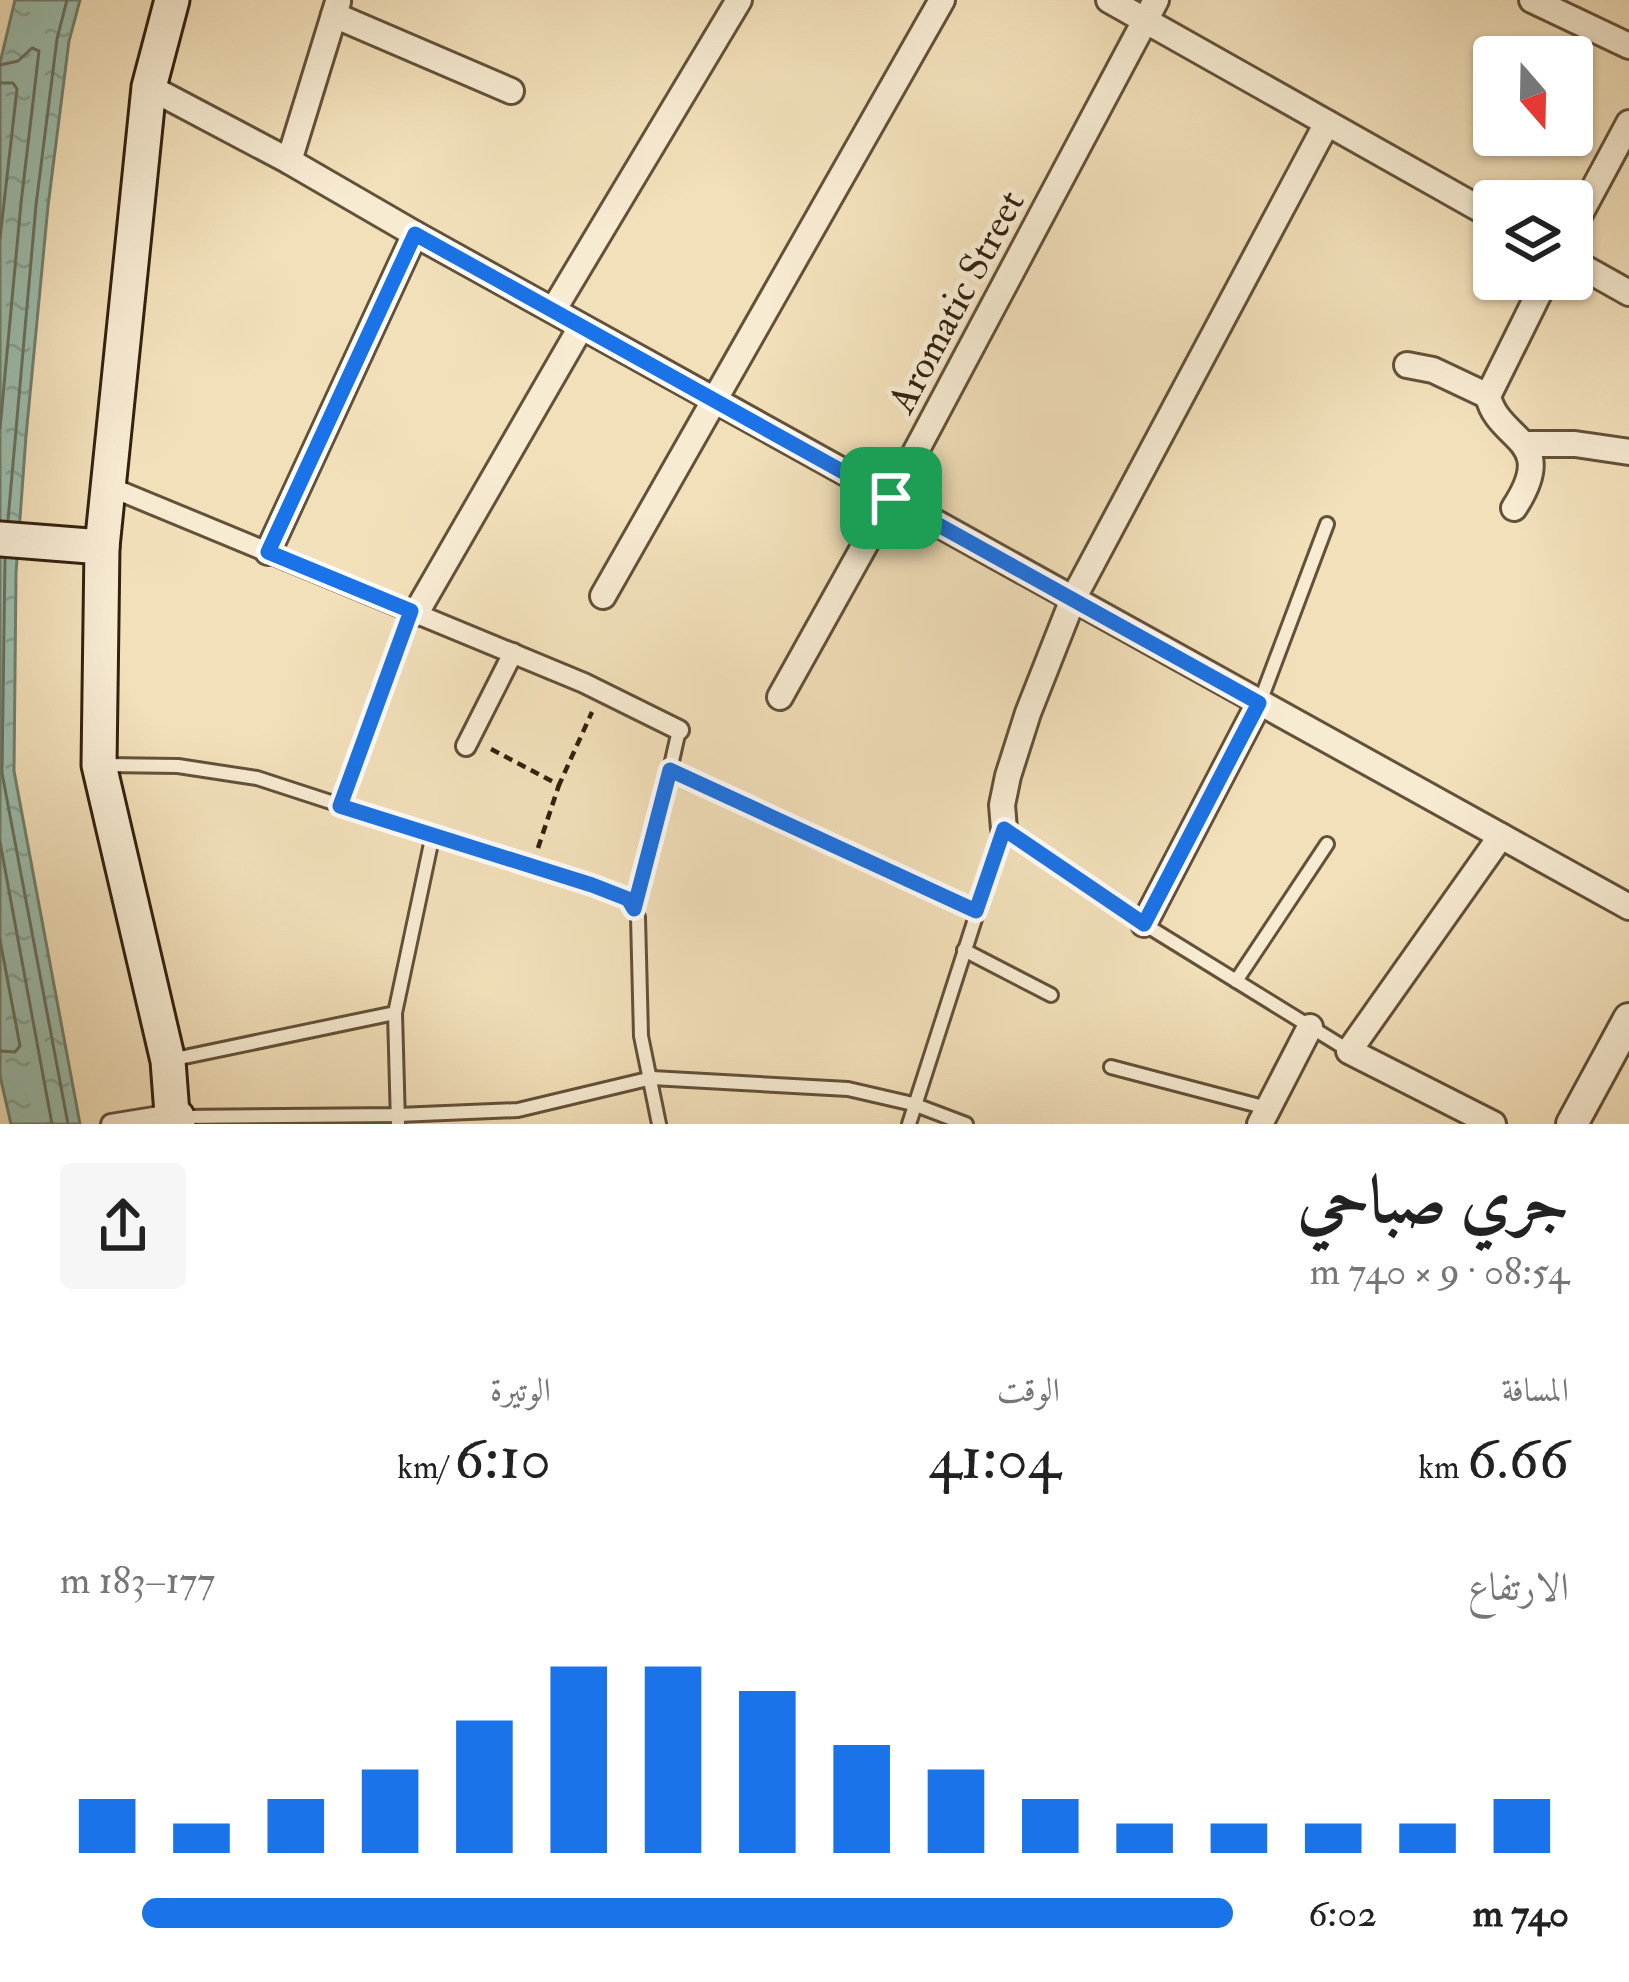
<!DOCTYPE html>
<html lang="ar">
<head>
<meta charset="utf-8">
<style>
  :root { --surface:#fff; --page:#f6f6f6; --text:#222; --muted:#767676; --accent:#1a73e8 }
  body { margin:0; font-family:"IM FELL Double Pica",Amiri,serif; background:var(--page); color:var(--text); direction:rtl; height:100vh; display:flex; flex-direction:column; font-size:45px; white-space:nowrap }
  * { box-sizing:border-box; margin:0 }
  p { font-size:39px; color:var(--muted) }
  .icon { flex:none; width:66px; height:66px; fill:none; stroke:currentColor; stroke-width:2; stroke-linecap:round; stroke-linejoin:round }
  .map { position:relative; height:1124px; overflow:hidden; direction:ltr }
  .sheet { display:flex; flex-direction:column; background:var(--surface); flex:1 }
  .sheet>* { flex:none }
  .needle { width:78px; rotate:160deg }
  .buttons { position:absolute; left:1473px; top:36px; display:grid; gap:24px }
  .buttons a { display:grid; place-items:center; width:120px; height:120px; border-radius:12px; background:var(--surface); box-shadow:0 3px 9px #0004; font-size:60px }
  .pin { position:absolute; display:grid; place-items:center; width:102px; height:102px; color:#fff; margin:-51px; border-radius:24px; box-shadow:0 6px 18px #0006 }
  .round { display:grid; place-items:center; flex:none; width:126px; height:126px; border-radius:12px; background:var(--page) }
  .overview { display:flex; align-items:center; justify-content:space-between; height:204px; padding:0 60px }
  h1 { font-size:66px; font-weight:600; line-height:90px }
  .figures { display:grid; grid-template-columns:repeat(3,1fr); gap:18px; height:204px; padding:12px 60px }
  .figures div { display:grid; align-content:center }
  .figures b { font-size:60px; font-weight:600 }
  .figures small { font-size:33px; font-weight:400 }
  .figures p { font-size:33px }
  .chart { height:336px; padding:24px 60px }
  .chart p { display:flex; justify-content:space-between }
  .chart svg { width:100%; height:216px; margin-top:12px; stroke:var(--accent); stroke-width:6 }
  ul { padding:0 60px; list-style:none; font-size:39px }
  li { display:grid; grid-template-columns:192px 144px 1fr; align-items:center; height:90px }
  li i { height:30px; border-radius:15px; background:var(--accent) }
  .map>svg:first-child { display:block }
  .water { fill:url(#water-ripples); stroke:#717f6d; stroke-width:3 }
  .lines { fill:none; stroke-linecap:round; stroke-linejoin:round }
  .shore { stroke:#676f5e; stroke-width:3 }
  .service-casing { stroke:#635139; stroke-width:18 }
  .pedestrian-casing { stroke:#635139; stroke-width:24 }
  .minor-casing { stroke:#635139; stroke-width:30 }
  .tertiary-casing { stroke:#635139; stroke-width:36 }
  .secondary-casing { stroke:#33210e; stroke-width:39 }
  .path { stroke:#33210e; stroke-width:4.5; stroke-dasharray:9 6; stroke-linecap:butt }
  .service { stroke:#f7ebd2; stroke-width:12 }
  .pedestrian { stroke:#f7ebd2; stroke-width:18 }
  .minor { stroke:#f7ebd2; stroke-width:24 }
  .tertiary { stroke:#f7ebd2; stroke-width:30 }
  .secondary { stroke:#f7ebd2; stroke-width:33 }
  .route-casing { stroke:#fff; stroke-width:24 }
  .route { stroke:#1a73e8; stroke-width:15 }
  .labels { text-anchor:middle; stroke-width:10; stroke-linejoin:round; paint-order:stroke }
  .street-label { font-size:39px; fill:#33210e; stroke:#f7ebd2 }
</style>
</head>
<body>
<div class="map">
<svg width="1629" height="1124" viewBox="0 0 1629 1124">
  <defs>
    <pattern id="water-ripples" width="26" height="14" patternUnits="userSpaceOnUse" patternTransform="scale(3)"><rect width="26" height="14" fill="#9bbdad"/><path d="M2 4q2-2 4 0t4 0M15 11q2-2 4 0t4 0" fill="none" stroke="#86a294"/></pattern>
  </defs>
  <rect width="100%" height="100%" fill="#f2e0ba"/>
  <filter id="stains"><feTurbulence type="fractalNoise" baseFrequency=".00167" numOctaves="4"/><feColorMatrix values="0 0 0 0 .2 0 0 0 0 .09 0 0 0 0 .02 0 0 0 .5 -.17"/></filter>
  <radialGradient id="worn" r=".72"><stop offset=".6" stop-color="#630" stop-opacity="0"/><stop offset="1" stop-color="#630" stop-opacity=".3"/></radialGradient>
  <!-- water -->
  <polygon class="water" points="15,0 80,0 69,41 48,206 26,436 16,573 14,771 80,1124 11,1124 0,1076 0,63"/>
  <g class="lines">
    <!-- shore -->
    <g class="shore">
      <polyline points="0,65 18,61 32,48 39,51 21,203 0,428"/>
      <polyline points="0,83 13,83 17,89 0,238"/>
      <polyline points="8,520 36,205 57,39 67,0"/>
      <polyline points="5,559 2,773 68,1124"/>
      <polyline points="0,842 52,1124"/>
      <polyline points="0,940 20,1046 15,1052 0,1051"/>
    </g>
    <!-- service casing -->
    <g class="service-casing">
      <g id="service">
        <polyline points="1260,702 1327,524"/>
        <polyline points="679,730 670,770 976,911"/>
        <polyline points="105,765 178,766 257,778 628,899 638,917 641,1036 659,1124"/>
        <polyline points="340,806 411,611"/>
        <polyline points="634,909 670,770"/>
        <polyline points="964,950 1051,995"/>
        <polyline points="1236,981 1327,844"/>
        <polyline points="395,1013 398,1124"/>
        <polyline points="170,1060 395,1013 433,834"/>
        <polyline points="1111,1067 1267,1108"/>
        <polyline points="179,1117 398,1115 518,1110 652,1078 848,1089 913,1104 966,1124"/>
        <polyline points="909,1124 1004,829 1144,924 1348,1050"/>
      </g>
    </g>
    <!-- pedestrian casing -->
    <g class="pedestrian-casing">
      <g id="pedestrian">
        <polyline points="108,486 584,683 679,730"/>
        <polyline points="466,746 513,653"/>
        <polyline points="111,1124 172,1114"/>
      </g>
    </g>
    <!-- minor casing -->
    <g class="minor-casing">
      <g id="minor">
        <polyline points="1109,0 1494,217"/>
        <polyline points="1532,0 1629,46"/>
        <polyline points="334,15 511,91"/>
        <polyline points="149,87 289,161 415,234 1629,907"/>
        <polyline points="289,161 338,2"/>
        <polyline points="1572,229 1629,123"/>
        <polyline points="1572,261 1629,293"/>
        <polyline points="554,309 739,0"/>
        <polyline points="1407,365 1433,370 1488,396"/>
        <polyline points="1526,444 1575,444 1629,452"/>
        <path d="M 1514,508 C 1560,438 1498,442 1488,396 L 1546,279"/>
        <polyline points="268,552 415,234"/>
        <polyline points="603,596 942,0"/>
        <polyline points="416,613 581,327"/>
        <polyline points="780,697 891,498 1156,0"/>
        <polyline points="1004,829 1002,805 1008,776 1028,713 1073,599 1327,123"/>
        <polyline points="1144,924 1259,703"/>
        <polyline points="1260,1124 1310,1027"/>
        <polyline points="1493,1124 1349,1051 1501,836"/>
      </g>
    </g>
    <!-- tertiary casing -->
    <g class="tertiary-casing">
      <polyline id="tertiary" points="1572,1124 1629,1019"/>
    </g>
    <!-- secondary casing -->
    <g class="secondary-casing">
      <g id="secondary">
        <polyline points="172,0 149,87 102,547 99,765 168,1061 172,1114 177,1117 178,1124"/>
        <polyline points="0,539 102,547"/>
      </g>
    </g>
    <!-- path -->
    <g class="path">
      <polyline points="491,749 559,785 592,712"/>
      <polyline points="538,848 559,785"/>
    </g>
    <!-- service -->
    <use href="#service" class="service"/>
    <!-- pedestrian -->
    <use href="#pedestrian" class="pedestrian"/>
    <!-- minor -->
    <use href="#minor" class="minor"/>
    <!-- tertiary -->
    <use href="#tertiary" class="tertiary"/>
    <!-- secondary -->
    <use href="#secondary" class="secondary"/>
  </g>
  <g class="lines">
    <!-- route casing -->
    <g class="route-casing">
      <polygon id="route" points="415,234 1259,703 1144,924 1004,829 976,911 670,770 634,909 628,899 592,885 340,806 411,611 268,552"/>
    </g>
    <!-- route -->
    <use href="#route" class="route"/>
  </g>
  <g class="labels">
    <!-- street labels -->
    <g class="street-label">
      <text transform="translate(955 301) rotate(-62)" y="14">Aromatic Street</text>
    </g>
  </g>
  <rect width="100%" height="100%" filter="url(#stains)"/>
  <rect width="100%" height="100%" fill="url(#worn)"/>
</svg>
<div class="buttons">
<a><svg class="needle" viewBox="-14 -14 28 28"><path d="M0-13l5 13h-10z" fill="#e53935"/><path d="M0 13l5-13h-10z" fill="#767676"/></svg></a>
<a><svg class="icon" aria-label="layers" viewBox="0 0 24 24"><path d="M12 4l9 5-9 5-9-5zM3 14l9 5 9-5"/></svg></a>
</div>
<div class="pin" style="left:891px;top:498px;background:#1e9e55"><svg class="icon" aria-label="arrive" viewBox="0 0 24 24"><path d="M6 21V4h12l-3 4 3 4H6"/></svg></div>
</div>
<section class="sheet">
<div class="overview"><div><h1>جري صباحي</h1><p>08:54 · 9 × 740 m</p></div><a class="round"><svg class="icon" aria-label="share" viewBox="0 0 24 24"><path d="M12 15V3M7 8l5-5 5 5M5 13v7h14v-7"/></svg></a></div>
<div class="figures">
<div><p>المسافة</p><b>6.66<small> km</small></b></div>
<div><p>الوقت</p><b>41:04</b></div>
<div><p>الوتيرة</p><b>6:10<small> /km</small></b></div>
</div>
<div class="chart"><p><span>الارتفاع</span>177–183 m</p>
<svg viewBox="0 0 160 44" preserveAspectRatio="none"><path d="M5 44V33M15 44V38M25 44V33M35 44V27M45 44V17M55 44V6M65 44V6M75 44V11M85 44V22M95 44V27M105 44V33M115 44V38M125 44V38M135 44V38M145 44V38M155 44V33"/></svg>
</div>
<ul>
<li><b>740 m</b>6:02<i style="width:93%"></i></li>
</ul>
</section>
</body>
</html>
